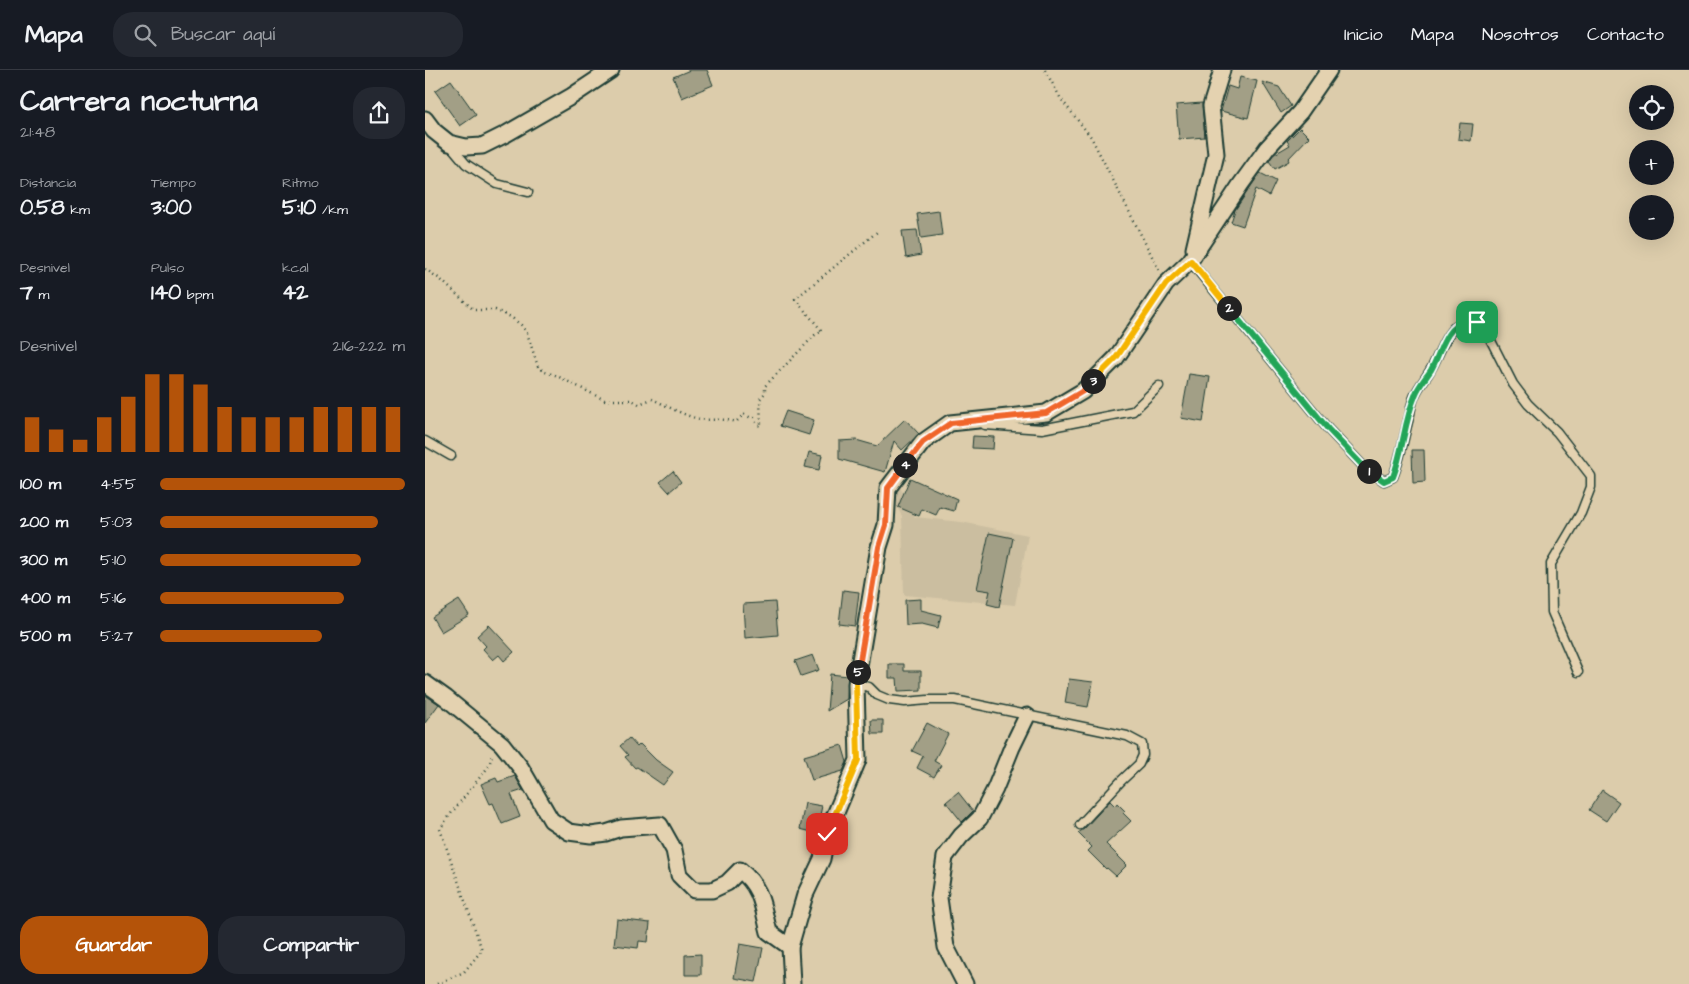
<!DOCTYPE html>
<html lang="es">
<head>
<meta charset="utf-8">
<style>
  :root { --surface:#171b24; --page:#242831; --text:#f1f3f6; --muted:#9ea1a6; --line:#363941; --accent:#b45309 }
  body { margin:0; font-family:"Architects Daughter",sans-serif; background:var(--page); color:var(--text); height:100vh; display:flex; flex-direction:column; font-size:19px; white-space:nowrap }
  * { box-sizing:border-box; margin:0 }
  p { font-size:16px; color:var(--muted) }
  .icon { flex:none; width:28px; height:28px; fill:none; stroke:currentColor; stroke-width:2; stroke-linecap:round; stroke-linejoin:round }
  .map { position:relative; flex:1; overflow:hidden }
  .sheet { display:flex; flex-direction:column; background:var(--surface); width:425px }
  .sheet>* { flex:none }
  .buttons { position:absolute; left:1204px; top:15px; display:grid; gap:10px }
  .buttons a { display:grid; place-items:center; width:45px; height:45px; border-radius:50%; background:var(--surface); box-shadow:0 5px 20px #0002; font-size:25px }
  .pin { position:absolute; display:grid; place-items:center; width:42px; height:42px; color:#fff; margin:-21px; border-radius:10px; box-shadow:0 2px 8px #0006 }
  .km { position:absolute; width:25px; height:25px; margin:-12px; border-radius:50%; background:#222; color:#fff; font-size:14px; line-height:25px; text-align:center }
  .round { display:grid; place-items:center; flex:none; width:52px; height:52px; border-radius:20px; background:var(--page) }
  .overview { display:flex; align-items:center; justify-content:space-between; height:85px; padding:0 20px }
  h1 { font-size:28px; font-weight:700; line-height:38px }
  .stats { display:grid; grid-template-columns:repeat(3,1fr); gap:8px; height:85px; padding:5px 20px }
  .stats div { display:grid; align-content:center }
  .stats b { font-size:21px; font-weight:700 }
  .stats small { font-size:14px; font-weight:400 }
  .stats p { font-size:14px }
  .chart { height:140px; padding:10px 20px }
  .chart p { display:flex; justify-content:space-between }
  .chart svg { width:100%; height:90px; margin-top:5px; stroke:var(--accent); stroke-width:6 }
  .button { display:flex; gap:10px; margin-top:auto; padding:10px 20px }
  .button a { flex:1; height:58px; border-radius:20px; background:var(--accent); color:#fff; font-size:20px; font-weight:700; line-height:58px; text-align:center }
  .button a+a { background:var(--page); color:var(--text) }
  ul { padding:0 20px; list-style:none; font-size:16px }
  li { display:grid; grid-template-columns:80px 60px 1fr; align-items:center; height:38px }
  li i { height:12px; border-radius:6px; background:var(--accent) }
  header { display:flex; align-items:center; gap:30px; box-sizing:border-box; height:70px; padding:0 25px; background:var(--surface); border-bottom:1px solid var(--line) }
  header strong { font-size:24px }
  nav { display:flex; gap:28px; margin-inline-start:auto; font-size:18px }
  .search { width:350px; height:45px; background:var(--page); display:flex; align-items:center; gap:12px; box-sizing:border-box; padding:0 18px; border-radius:20px; color:var(--muted); font-size:19px }
  main { display:flex; flex:1; min-height:0 }
  .map>svg:first-child { display:block }
  .built { fill:#cbbea0 }
  .building { fill:#a29f86; stroke:#1f3d34 }
  .lines { fill:none; stroke-linecap:round; stroke-linejoin:round }
  .service-casing { stroke:#1f3d34; stroke-width:11 }
  .minor-casing { stroke:#1f3d34; stroke-width:19 }
  .path { stroke:#1f3d34; stroke-width:2.5; stroke-dasharray:1 4; stroke-linecap:butt }
  .service { stroke:#e4d2b0; stroke-width:8 }
  .minor { stroke:#e4d2b0; stroke-width:15 }
  .split-1-casing { stroke:#fff; stroke-width:10 }
  .split-2-casing { stroke:#fff; stroke-width:10 }
  .split-3-casing { stroke:#fff; stroke-width:10 }
  .split-4-casing { stroke:#fff; stroke-width:10 }
  .split-5-casing { stroke:#fff; stroke-width:10 }
  .split-6-casing { stroke:#fff; stroke-width:10 }
  .split-1 { stroke:#22a559; stroke-width:6 }
  .split-2 { stroke:#22a559; stroke-width:6 }
  .split-3 { stroke:#f5b400; stroke-width:6 }
  .split-4 { stroke:#f0652b; stroke-width:6 }
  .split-5 { stroke:#f0652b; stroke-width:6 }
  .split-6 { stroke:#f5b400; stroke-width:6 }
</style>
</head>
<body>
<header>
<strong>Mapa</strong>
<div class="search"><svg class="icon" aria-label="search" viewBox="0 0 24 24"><circle cx="10" cy="10" r="6"/><path d="M15 15l6 6"/></svg>Buscar aquí</div>
<nav><a>Inicio</a><a>Mapa</a><a>Nosotros</a><a>Contacto</a></nav>
</header>
<main>
<section class="sheet">
<div class="overview"><div><h1>Carrera nocturna</h1><p>21:48</p></div><a class="round"><svg class="icon" aria-label="share" viewBox="0 0 24 24"><path d="M12 15V3M7 8l5-5 5 5M5 13v7h14v-7"/></svg></a></div>
<div class="stats">
<div><p>Distancia</p><b>0.58<small> km</small></b></div>
<div><p>Tiempo</p><b>3:00</b></div>
<div><p>Ritmo</p><b>5:10<small> /km</small></b></div>
</div>
<div class="stats">
<div><p>Desnivel</p><b>7<small> m</small></b></div>
<div><p>Pulso</p><b>140<small> bpm</small></b></div>
<div><p>kcal</p><b>42</b></div>
</div>
<div class="chart"><p><span>Desnivel</span>216–222 m</p>
<svg viewBox="0 0 160 44" preserveAspectRatio="none"><path d="M5 44V27M15 44V33M25 44V38M35 44V27M45 44V17M55 44V6M65 44V6M75 44V11M85 44V22M95 44V27M105 44V27M115 44V27M125 44V22M135 44V22M145 44V22M155 44V22"/></svg>
</div>
<ul>
<li><b>100 m</b>4:55<i style="width:100%"></i></li>
<li><b>200 m</b>5:03<i style="width:89%"></i></li>
<li><b>300 m</b>5:10<i style="width:82%"></i></li>
<li><b>400 m</b>5:16<i style="width:75%"></i></li>
<li><b>500 m</b>5:27<i style="width:66%"></i></li>
</ul>
<div class="button"><a>Guardar</a><a>Compartir</a></div>
</section>
<div class="map">
<svg width="1264" height="914" viewBox="0 0 1264 914">
  <rect width="100%" height="100%" fill="#dcccab"/>
  <filter id="ink" filterUnits="userSpaceOnUse"><feTurbulence type="fractalNoise" baseFrequency=".02" numOctaves="2"/><feDisplacementMap in="SourceGraphic" scale="10" xChannelSelector="R" yChannelSelector="G"/><feConvolveMatrix kernelMatrix="1 2 1 2 8 2 1 2 1" color-interpolation-filters="sRGB"/></filter>
  <g filter="url(#ink)">
    <!-- built -->
    <polygon class="built" points="474,415 490,447 536,452 603,465 590,535 479,525 477,446 467,429"/>
    <!-- building -->
    <g class="building">
      <polygon points="265,0 282,0 288,15 257,28 248,7"/>
      <polygon points="815,7 832,11 823,48 796,41 803,16 812,19"/>
      <polygon points="26,10 51,45 35,56 10,21"/>
      <polygon points="837,12 854,17 866,36 856,43"/>
      <polygon points="777,33 780,67 754,69 751,35"/>
      <polygon points="1035,53 1048,54 1046,71 1033,69"/>
      <polygon points="875,58 884,67 863,89 864,91 850,99 844,91 848,85 865,75 862,71"/>
      <polygon points="835,103 851,111 844,126 831,119 818,156 806,152 810,140"/>
      <polygon points="514,141 517,165 496,168 492,144"/>
      <polygon points="492,160 496,185 481,188 477,161"/>
      <polygon points="764,304 785,307 778,352 756,348"/>
      <polygon points="361,341 389,350 384,365 355,356"/>
      <polygon points="480,349 494,364 477,380 469,371 460,402 414,389 414,371 431,370 452,376"/>
      <polygon points="548,366 569,367 568,379 547,378"/>
      <polygon points="987,380 999,380 1000,412 988,413"/>
      <polygon points="384,382 397,385 394,400 380,397"/>
      <polygon points="248,401 256,412 244,422 235,412"/>
      <polygon points="485,408 532,429 529,441 515,437 511,445 497,439 494,446 473,437"/>
      <polygon points="564,463 588,468 574,537 562,534 565,521 552,519"/>
      <polygon points="418,520 434,522 430,556 414,554"/>
      <polygon points="496,529 496,540 516,545 513,558 497,554 481,555 480,530"/>
      <polygon points="34,530 44,545 16,562 7,547"/>
      <polygon points="350,532 353,565 320,568 318,534"/>
      <polygon points="64,555 89,582 79,591 74,585 68,590 58,579 61,576 52,566"/>
      <polygon points="388,585 394,600 376,606 370,591"/>
      <polygon points="464,594 479,594 479,601 496,601 496,620 473,621 472,608 464,608"/>
      <polygon points="405,604 423,606 422,629 402,641"/>
      <polygon points="644,609 668,612 663,637 640,633"/>
      <polygon points="0,625 14,634 0,653"/>
      <polygon points="446,650 458,650 458,664 447,664"/>
      <polygon points="502,653 523,664 509,691 516,695 509,707 492,698 498,686 487,681"/>
      <polygon points="204,668 212,677 215,674 231,690 248,702 238,715 212,697 210,698 200,687 203,685 195,676"/>
      <polygon points="417,675 422,692 418,701 387,710 379,686"/>
      <polygon points="90,706 98,720 86,724 95,747 77,754 68,733 65,734 56,714 71,708 73,712"/>
      <polygon points="1177,720 1194,732 1181,751 1164,740"/>
      <polygon points="533,722 548,741 537,752 521,732"/>
      <polygon points="685,731 690,736 692,733 700,741 698,743 706,751 681,774 702,795 691,806 682,798 681,799 663,781 667,777 653,763 659,759"/>
      <polygon points="380,733 397,736 391,763 375,759"/>
      <polygon points="192,849 225,853 223,872 214,871 213,878 189,875"/>
      <polygon points="315,874 338,878 331,912 309,908"/>
      <polygon points="276,884 276,905 260,905 260,885"/>
    </g>
    <g class="lines">
      <!-- service casing -->
      <g class="service-casing">
        <g id="service">
          <polyline points="25,75 41,94 72,114 103,122"/>
          <path d="M 765,191 L 903,359 L 939,397 L 959,411 L 968,407 C 976,387 979,365 985,344 C 986,338 987,331 990,325 C 994,316 1001,308 1006,299 C 1018,279 1027,235 1059,257 L 1088,314 L 1103,334 L 1132,362 L 1166,406 L 1166,417 L 1156,443 L 1126,494 L 1127,542 L 1153,602"/>
          <polyline points="560,355 617,359 708,341 734,316"/>
          <polyline points="0,371 26,386"/>
          <polyline points="431,614 444,617 452,625 464,630 480,632 503,630 530,630 702,666 717,674 718,685 714,694 696,711 655,755"/>
        </g>
      </g>
      <!-- minor casing -->
      <g class="minor-casing">
        <g id="minor">
          <polyline points="0,49 9,61 24,73 41,77 57,76 81,64 147,26 186,0"/>
          <polyline points="769,179 791,84 786,36 797,0"/>
          <path d="M 0,613 L 21,628 L 77,674 L 96,698 L 126,750 L 144,762 L 166,765 L 181,763 L 196,758 L 235,755 L 249,780 L 254,805 L 269,820 L 287,820 L 302,813 L 315,800 C 337,818 337,835 344,862 L 365,877"/>
          <polyline points="367,914 365,877 373,849 380,825 397,789 402,764 433,690 431,614 454,477 461,455 463,418 498,372 525,353 621,343 658,321 691,288 741,214 765,191 816,114 842,78 875,42 904,0"/>
          <polyline points="540,914 521,877 514,828 520,787 536,766 555,748 570,719 587,677 602,646"/>
        </g>
      </g>
      <!-- path -->
      <g class="path">
        <polyline points="620,0 636,29 666,67 735,202"/>
        <path d="M 0,199 L 15,209 L 49,240 L 70,240 L 86,247 L 96,255 L 102,263 L 113,297 L 120,302 L 130,305 L 180,330 L 207,330 L 214,334 L 227,329 C 240,335 262,347 275,349 C 288,351 300,348 311,352 L 319,344 L 326,348 L 329,348 L 332,355 L 336,356 L 335,329 L 340,323 L 340,316 L 390,265 L 397,261 L 370,229 L 452,162"/>
        <polyline points="12,914 39,902 57,880 15,759 28,741 64,696 67,685"/>
      </g>
      <!-- service -->
      <use href="#service" class="service"/>
      <!-- minor -->
      <use href="#minor" class="minor"/>
    </g>
  </g>
  <g class="lines" filter="url(#ink)">
    <!-- split-1 casing -->
    <g class="split-1-casing">
      <path id="split-1" d="M 944,401 L 959,411 L 968,407 C 978,381 979,352 990,326 C 993,316 1001,308 1006,300 C 1018,279 1020,248 1052,252"/>
    </g>
    <!-- split-2 casing -->
    <g class="split-2-casing">
      <polyline id="split-2" points="804,238 903,359 939,397 944,401"/>
    </g>
    <!-- split-3 casing -->
    <g class="split-3-casing">
      <polyline id="split-3" points="668,311 691,288 741,214 766,191 804,238"/>
    </g>
    <!-- split-4 casing -->
    <g class="split-4-casing">
      <polyline id="split-4" points="480,395 498,372 526,353 621,343 658,321 668,311"/>
    </g>
    <!-- split-5 casing -->
    <g class="split-5-casing">
      <polyline id="split-5" points="433,602 454,477 461,455 463,418 480,395"/>
    </g>
    <!-- split-6 casing -->
    <g class="split-6-casing">
      <polyline id="split-6" points="402,764 433,690 431,614 433,602"/>
    </g>
    <!-- split-1 -->
    <use href="#split-1" class="split-1"/>
    <!-- split-2 -->
    <use href="#split-2" class="split-2"/>
    <!-- split-3 -->
    <use href="#split-3" class="split-3"/>
    <!-- split-4 -->
    <use href="#split-4" class="split-4"/>
    <!-- split-5 -->
    <use href="#split-5" class="split-5"/>
    <!-- split-6 -->
    <use href="#split-6" class="split-6"/>
  </g>
</svg>
<div class="buttons">
<a><svg class="icon" aria-label="locate" viewBox="0 0 24 24"><circle cx="12" cy="12" r="6"/><path d="M12 2v4M12 18v4M2 12h4M18 12h4"/></svg></a>
<a>+</a>
<a>−</a>
</div>
<div class="pin" style="left:1052px;top:252px;background:#1e9e55"><svg class="icon" aria-label="arrive" viewBox="0 0 24 24"><path d="M6 21V4h12l-3 4 3 4H6"/></svg></div>
<div class="pin" style="left:402px;top:764px;background:#d93025"><svg class="icon" aria-label="check" viewBox="0 0 24 24"><path d="M5 12l5 5 9-10"/></svg></div>
<b class="km" style="left:944px;top:401px">1</b>
<b class="km" style="left:804px;top:238px">2</b>
<b class="km" style="left:668px;top:311px">3</b>
<b class="km" style="left:480px;top:395px">4</b>
<b class="km" style="left:433px;top:602px">5</b>
</div>
</main>
</body>
</html>
